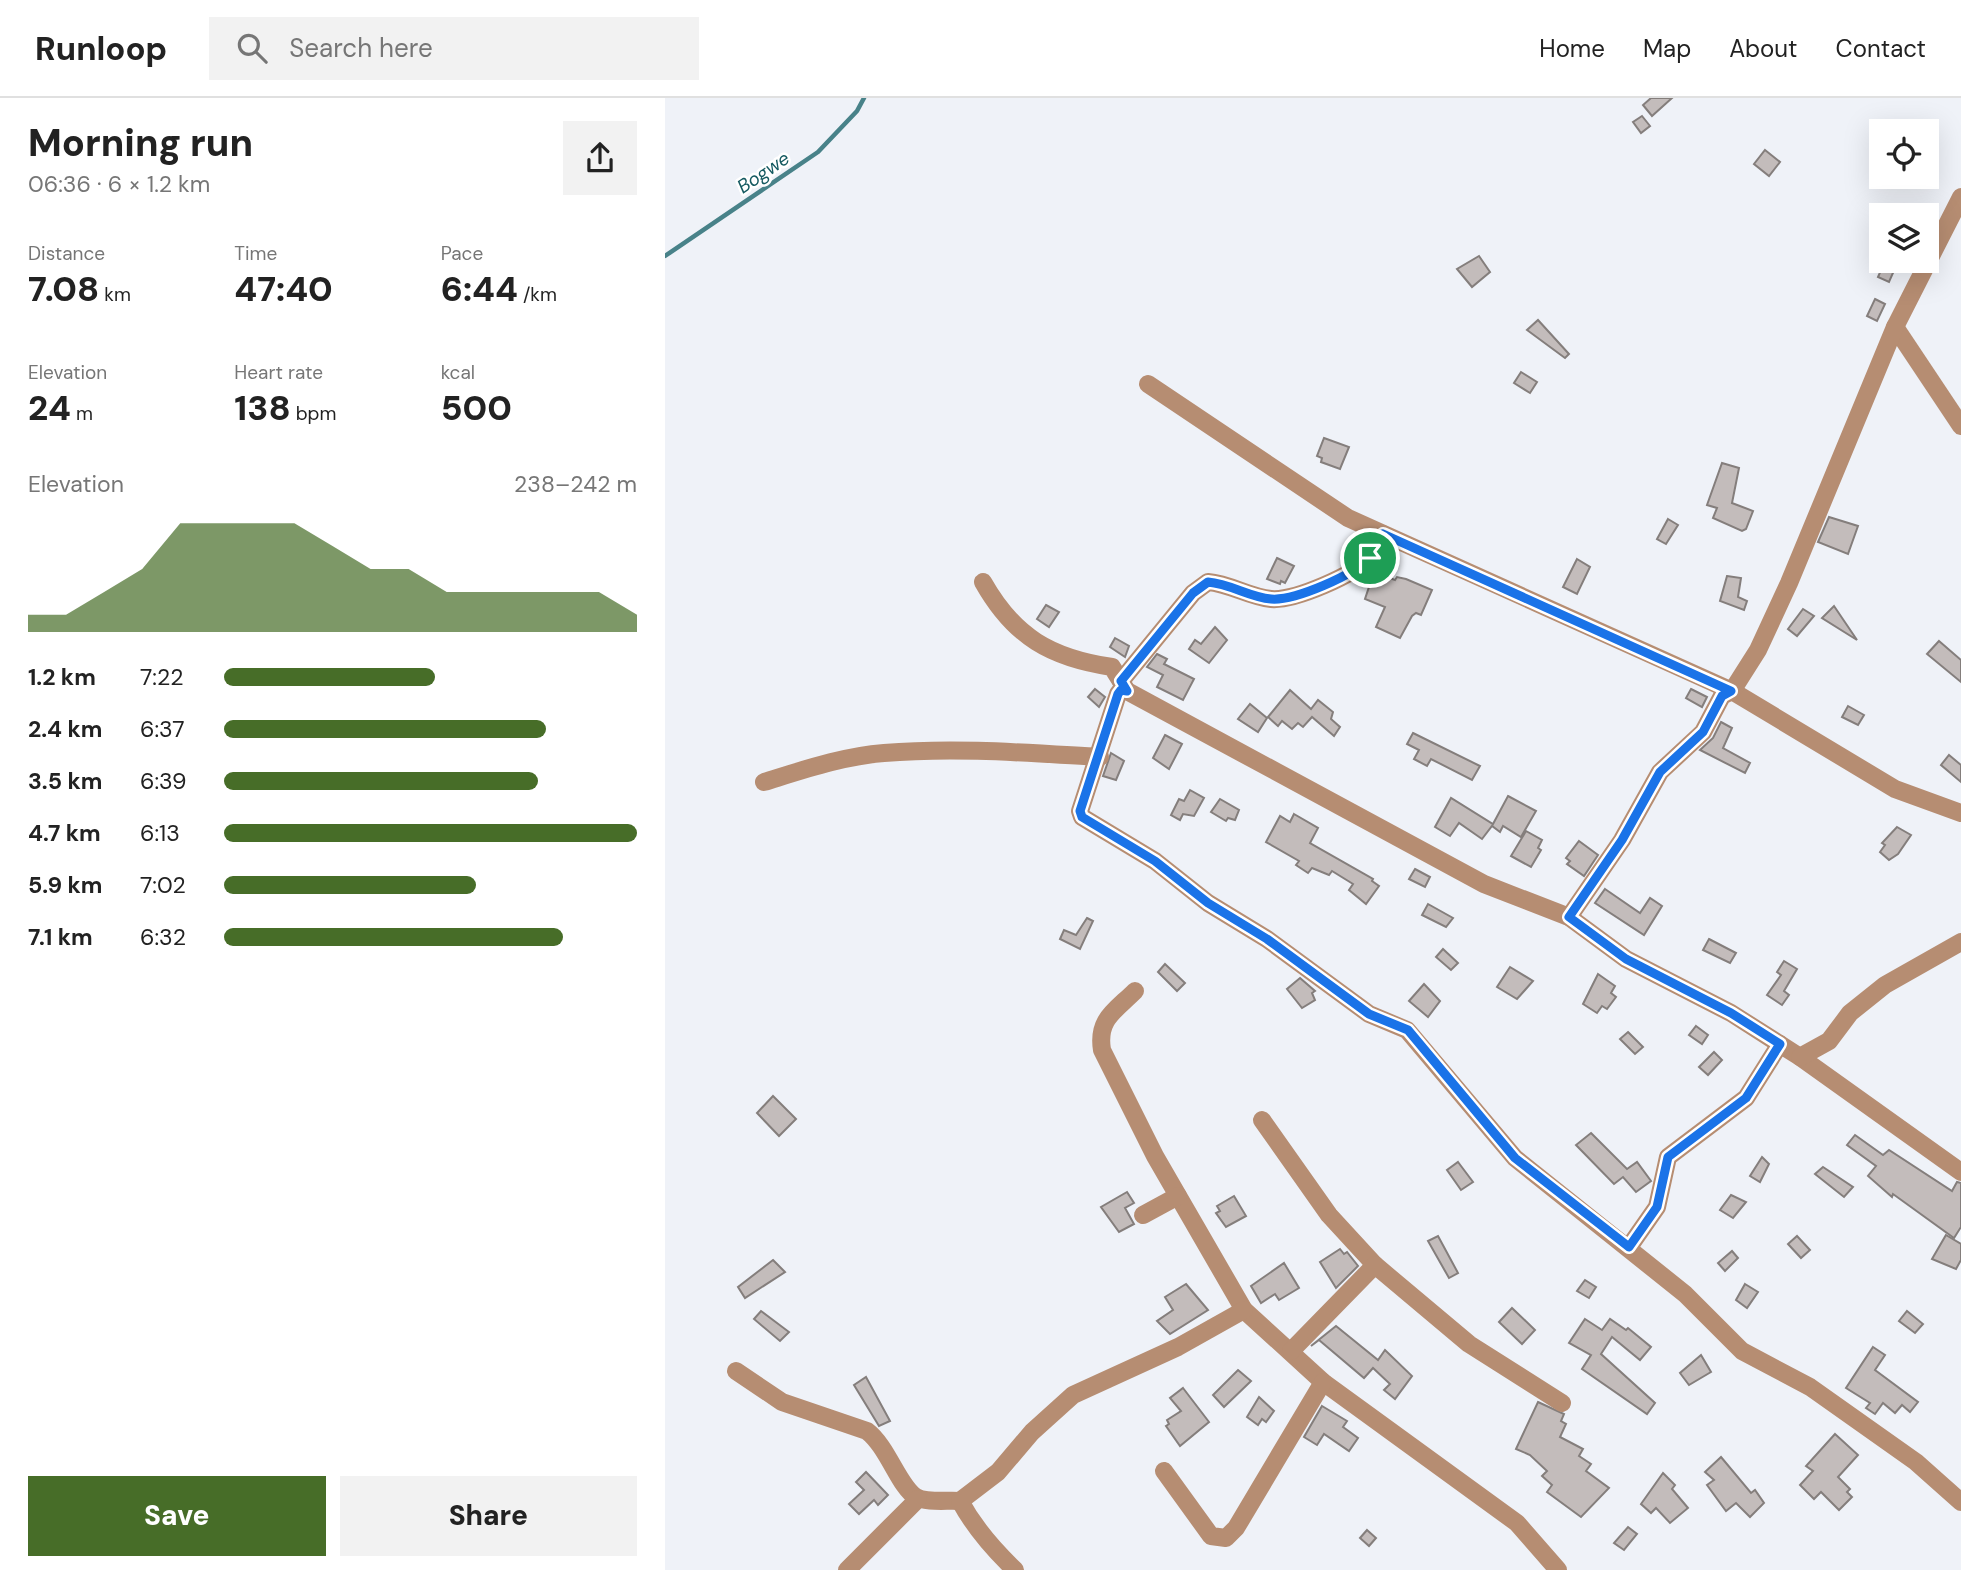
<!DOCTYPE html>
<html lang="en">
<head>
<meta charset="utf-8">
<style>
  :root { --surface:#fff; --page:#f2f2f2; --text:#222; --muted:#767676; --line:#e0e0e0; --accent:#476d28 }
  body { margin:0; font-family:"DM Sans",sans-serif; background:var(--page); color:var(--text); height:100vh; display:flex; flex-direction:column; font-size:26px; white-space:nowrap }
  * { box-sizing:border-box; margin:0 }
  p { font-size:23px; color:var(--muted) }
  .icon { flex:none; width:38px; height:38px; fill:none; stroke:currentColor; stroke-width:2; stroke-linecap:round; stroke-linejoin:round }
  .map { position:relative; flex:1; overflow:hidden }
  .side { display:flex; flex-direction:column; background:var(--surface); width:665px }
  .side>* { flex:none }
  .controls { position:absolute; left:1204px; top:21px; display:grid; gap:14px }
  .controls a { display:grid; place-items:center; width:70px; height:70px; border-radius:0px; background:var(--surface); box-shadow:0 7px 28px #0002; font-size:35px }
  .pin { position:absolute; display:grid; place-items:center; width:60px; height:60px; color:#fff; margin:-30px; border:4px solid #fff; border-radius:50%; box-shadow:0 2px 7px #0007 }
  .round { display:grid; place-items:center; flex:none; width:74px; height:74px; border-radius:0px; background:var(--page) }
  .headline { display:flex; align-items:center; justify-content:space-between; height:119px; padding:0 28px }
  h1 { font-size:38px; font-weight:800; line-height:52px }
  .metrics { display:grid; grid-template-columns:repeat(3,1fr); gap:10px; height:119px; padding:7px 28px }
  .metrics div { display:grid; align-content:center }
  .metrics b { font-size:35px; font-weight:800 }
  .metrics small { font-size:19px; font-weight:400 }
  .metrics p { font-size:19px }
  .chart { height:196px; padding:14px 28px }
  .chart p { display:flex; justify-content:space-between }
  .chart svg { width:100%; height:126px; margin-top:7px; fill:var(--accent); opacity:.7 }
  .cta { display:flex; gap:14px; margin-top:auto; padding:14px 28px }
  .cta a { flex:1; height:80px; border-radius:0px; background:var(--accent); color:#fff; font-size:28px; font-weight:800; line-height:80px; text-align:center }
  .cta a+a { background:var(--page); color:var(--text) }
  ul { padding:0 28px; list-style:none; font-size:23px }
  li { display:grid; grid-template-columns:112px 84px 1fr; align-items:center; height:52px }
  li i { height:18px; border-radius:9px; background:var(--accent) }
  header { display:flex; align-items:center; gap:42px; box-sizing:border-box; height:98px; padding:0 35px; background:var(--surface); border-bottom:2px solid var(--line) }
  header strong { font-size:33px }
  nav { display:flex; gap:38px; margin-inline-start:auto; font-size:24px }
  .search { width:490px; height:63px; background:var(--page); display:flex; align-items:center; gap:18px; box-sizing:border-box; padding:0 24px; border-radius:0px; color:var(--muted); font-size:26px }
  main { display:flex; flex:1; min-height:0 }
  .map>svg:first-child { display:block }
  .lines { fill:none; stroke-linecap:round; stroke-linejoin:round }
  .stream { stroke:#488289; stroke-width:4.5 }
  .building { fill:#c3bcbb; stroke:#847e7c; stroke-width:2 }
  .minor { stroke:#b68d72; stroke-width:18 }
  .route-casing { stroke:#fff; stroke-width:14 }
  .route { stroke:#1a73e8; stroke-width:9 }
  .labels { text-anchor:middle; stroke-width:5; stroke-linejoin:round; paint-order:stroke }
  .water-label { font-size:19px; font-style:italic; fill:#145960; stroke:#fff }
</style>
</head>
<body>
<header>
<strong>Runloop</strong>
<div class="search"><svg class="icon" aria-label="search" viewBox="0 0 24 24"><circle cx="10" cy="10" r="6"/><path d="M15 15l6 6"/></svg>Search here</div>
<nav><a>Home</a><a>Map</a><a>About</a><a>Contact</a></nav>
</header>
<main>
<section class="side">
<div class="headline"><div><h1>Morning run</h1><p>06:36 · 6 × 1.2 km</p></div><a class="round"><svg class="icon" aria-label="share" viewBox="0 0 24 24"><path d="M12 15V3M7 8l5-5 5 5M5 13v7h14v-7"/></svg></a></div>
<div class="metrics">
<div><p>Distance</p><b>7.08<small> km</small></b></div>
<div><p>Time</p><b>47:40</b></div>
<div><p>Pace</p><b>6:44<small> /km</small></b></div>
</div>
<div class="metrics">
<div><p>Elevation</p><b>24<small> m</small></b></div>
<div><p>Heart rate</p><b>138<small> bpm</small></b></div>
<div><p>kcal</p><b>500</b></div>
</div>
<div class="chart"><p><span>Elevation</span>238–242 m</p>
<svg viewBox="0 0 160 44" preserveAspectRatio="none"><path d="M0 44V38L10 38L20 30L30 22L40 6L50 6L60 6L70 6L80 14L90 22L100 22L110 30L120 30L130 30L140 30L150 30L160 38V44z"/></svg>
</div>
<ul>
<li><b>1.2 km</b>7:22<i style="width:51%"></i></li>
<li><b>2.4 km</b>6:37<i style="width:78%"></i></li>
<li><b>3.5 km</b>6:39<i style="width:76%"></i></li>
<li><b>4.7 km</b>6:13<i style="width:100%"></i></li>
<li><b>5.9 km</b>7:02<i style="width:61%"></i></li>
<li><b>7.1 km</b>6:32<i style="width:82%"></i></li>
</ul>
<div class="cta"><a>Save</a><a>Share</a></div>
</section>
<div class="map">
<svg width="1296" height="1472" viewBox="0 0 1296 1472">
  <rect width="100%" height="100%" fill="#eff2f8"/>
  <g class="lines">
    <!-- stream -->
    <polyline class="stream" points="0,158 153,54 192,13 199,0"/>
  </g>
  <!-- building -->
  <g class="building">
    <polygon points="986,0 1007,0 987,18 978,7"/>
    <polygon points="977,18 985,28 976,35 968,24"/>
    <polygon points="1100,52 1115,64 1104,78 1089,66"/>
    <polygon points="814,158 825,174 807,189 792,171"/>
    <polygon points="1220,163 1231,168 1224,184 1213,179"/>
    <polygon points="1210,201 1220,206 1212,223 1202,218"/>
    <polygon points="873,222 904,256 900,260 862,232"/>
    <polygon points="856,274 872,284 865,295 849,285"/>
    <polygon points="659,340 684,349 675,371 656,364 657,360 652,358"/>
    <polygon points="1057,365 1074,370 1067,405 1088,413 1081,431 1077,433 1048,420 1052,410 1042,407"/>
    <polygon points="1164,419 1193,428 1183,456 1153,444"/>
    <polygon points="1003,421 1013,427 1001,446 992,441"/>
    <polygon points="612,460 629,468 620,485 616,483 615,486 602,481"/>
    <polygon points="912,461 925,469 912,496 898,489"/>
    <polygon points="709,474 730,482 732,479 741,481 767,492 756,517 751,515 747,518 735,540 711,529 720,509 700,501"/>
    <polygon points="1062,478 1076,480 1073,499 1082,503 1079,512 1055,503"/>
    <polygon points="381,507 394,514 384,529 372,521"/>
    <polygon points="1169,508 1192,542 1157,520"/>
    <polygon points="1138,511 1149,518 1132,538 1123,531"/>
    <polygon points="550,529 562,542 544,565 524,551 530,542 536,546"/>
    <polygon points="450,540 464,548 460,559 445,549"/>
    <polygon points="1274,543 1296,562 1296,584 1262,556"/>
    <polygon points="492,556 502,561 499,566 529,581 518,602 492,589 498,577 482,569"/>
    <polygon points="430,591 440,599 434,609 423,599"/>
    <polygon points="1026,591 1042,599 1037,609 1021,600"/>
    <polygon points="625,592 646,611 653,602 668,614 666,621 675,629 669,638 647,619 638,629 633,625 627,631 617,623 613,628 603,619"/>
    <polygon points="585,606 602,620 593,634 573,621"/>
    <polygon points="1183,608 1199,617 1193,627 1177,619"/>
    <polygon points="1056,624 1067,630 1058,650 1085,665 1080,675 1035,652 1048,640"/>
    <polygon points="748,635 815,668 807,682 766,661 762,668 749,661 754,652 742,646"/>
    <polygon points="500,637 517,646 504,671 488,660"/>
    <polygon points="446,655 459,663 451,682 438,678"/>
    <polygon points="1284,657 1296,667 1296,684 1276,667"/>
    <polygon points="525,692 539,700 529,718 518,716 515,722 506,717 514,701 519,703"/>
    <polygon points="843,698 871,713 856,739 838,728 835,734 827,728 817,741 794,725 785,738 770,729 786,700 828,726"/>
    <polygon points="555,701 574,712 570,722 563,720 561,723 546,714"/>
    <polygon points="629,716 653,730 645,745 708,781 707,783 714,788 701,806 684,792 688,786 667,773 664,777 647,770 643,775 631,767 634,763 601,744 615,718 625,724"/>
    <polygon points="1232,729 1246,737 1233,756 1224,762 1215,754 1220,747 1217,745"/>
    <polygon points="861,733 877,742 873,750 876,752 866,769 846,758"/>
    <polygon points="914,743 933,757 919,778 902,766 905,763 901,760"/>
    <polygon points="750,771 765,779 760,789 744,781"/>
    <polygon points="940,791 975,815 985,800 997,808 979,837 930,805"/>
    <polygon points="763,806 788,820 781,829 757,817"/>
    <polygon points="422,820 428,823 415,851 395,841 399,832 411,837"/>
    <polygon points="1044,841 1071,855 1065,865 1038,852"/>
    <polygon points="778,851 793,865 786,872 771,859"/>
    <polygon points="1119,863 1132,871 1119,893 1124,897 1117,907 1102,897 1116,877 1112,874"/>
    <polygon points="500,866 520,885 512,893 493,874"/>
    <polygon points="845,869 868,883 852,901 832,889"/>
    <polygon points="933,876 950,888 946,895 951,899 942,911 937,908 932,915 918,906"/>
    <polygon points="635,880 650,893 647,895 650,902 637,910 622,891"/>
    <polygon points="759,886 775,903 763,919 744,903"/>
    <polygon points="1031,928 1043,937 1037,946 1024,937"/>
    <polygon points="963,934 978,949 970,956 955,941"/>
    <polygon points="1049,954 1057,962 1043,977 1034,969"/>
    <polygon points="108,998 131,1021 114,1038 92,1015"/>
    <polygon points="926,1035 962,1071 972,1064 986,1083 971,1094 958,1079 949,1086 911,1047"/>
    <polygon points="1190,1037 1218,1057 1224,1052 1287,1093 1292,1084 1296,1085 1296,1129 1289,1140 1228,1096 1227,1099 1203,1078 1211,1068 1182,1047"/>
    <polygon points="1097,1059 1104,1066 1095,1084 1085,1078"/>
    <polygon points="793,1064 808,1084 796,1092 782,1072"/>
    <polygon points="1158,1069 1188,1089 1179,1099 1150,1076"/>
    <polygon points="462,1094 469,1105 460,1110 469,1126 454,1134 436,1109"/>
    <polygon points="1066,1097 1081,1104 1068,1120 1055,1112"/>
    <polygon points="569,1098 581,1118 561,1129 551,1115 555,1113 552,1108"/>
    <polygon points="1281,1137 1296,1146 1296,1162 1291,1171 1267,1161"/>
    <polygon points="773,1138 793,1175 784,1180 763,1143"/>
    <polygon points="1132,1138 1145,1152 1136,1160 1123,1146"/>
    <polygon points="675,1151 679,1156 682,1154 693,1168 671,1190 655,1164"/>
    <polygon points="1067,1153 1073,1160 1060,1173 1053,1165"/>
    <polygon points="108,1162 120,1174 80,1200 73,1189"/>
    <polygon points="619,1165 634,1190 614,1202 610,1196 596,1205 586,1188"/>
    <polygon points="920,1182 931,1189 924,1200 912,1193"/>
    <polygon points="521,1186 543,1212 505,1236 492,1223 508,1212 500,1199"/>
    <polygon points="1080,1186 1093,1194 1082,1210 1071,1202"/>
    <polygon points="847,1210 870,1232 857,1246 834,1224"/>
    <polygon points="96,1213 124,1234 115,1243 89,1221"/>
    <polygon points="1242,1213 1258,1226 1250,1235 1234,1223"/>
    <polygon points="920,1221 937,1232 945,1221 961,1232 963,1230 986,1249 975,1262 947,1239 936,1256 990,1305 982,1316 917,1271 926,1257 904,1245"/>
    <polygon points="671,1228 713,1262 720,1252 747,1278 730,1301 719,1292 725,1286 708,1270 699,1280 654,1242 646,1248"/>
    <polygon points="1208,1249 1220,1257 1210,1272 1253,1304 1245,1314 1237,1307 1230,1315 1218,1305 1210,1316 1201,1310 1205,1305 1181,1290"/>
    <polygon points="1036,1257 1046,1274 1024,1287 1015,1275"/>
    <polygon points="573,1272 586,1283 559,1309 548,1297"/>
    <polygon points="201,1279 225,1323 214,1328 189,1287"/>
    <polygon points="518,1290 544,1324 515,1348 501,1328 504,1326 502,1322 516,1313 505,1300"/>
    <polygon points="594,1299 609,1313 601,1324 597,1321 593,1327 582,1319"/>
    <polygon points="873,1304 899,1316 896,1323 901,1326 895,1339 918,1351 914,1358 926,1366 921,1373 944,1390 916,1419 882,1394 887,1387 877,1378 882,1373 865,1357 851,1351"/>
    <polygon points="657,1308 682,1323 678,1329 693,1340 684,1353 659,1336 652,1347 639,1339"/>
    <polygon points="1170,1336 1193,1357 1173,1379 1185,1391 1182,1394 1187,1399 1174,1412 1156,1394 1149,1401 1135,1387 1148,1373 1141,1368"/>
    <polygon points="1056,1359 1086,1395 1090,1392 1099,1405 1085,1419 1071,1405 1061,1413 1042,1387 1049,1382 1040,1374"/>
    <polygon points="201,1374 223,1397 213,1407 209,1402 194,1416 184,1406 199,1392 191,1384"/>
    <polygon points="998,1375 1010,1387 1007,1391 1023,1410 1005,1425 991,1410 986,1415 976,1406"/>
    <polygon points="963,1429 972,1436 959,1452 949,1445"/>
    <polygon points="702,1432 711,1440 704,1448 695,1440"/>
  </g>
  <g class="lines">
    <!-- minor -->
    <g class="minor">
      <polyline points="1230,229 1296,328"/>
      <polyline points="483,286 683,420 1067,593 1230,691 1296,715"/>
      <path d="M 318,484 C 349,539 386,560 447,569 L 462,593 L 819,786 L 904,819 L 961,861 L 1066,915 L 1135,959 L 1296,1074"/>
      <path d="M 456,583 L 528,495 L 543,484 C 566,486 584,499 606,501 C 629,503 690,477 705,459 C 710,453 714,443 718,436"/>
      <polyline points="462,593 456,592 453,596 415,713 417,719 490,763 543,805 602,841 704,916 742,932 850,1060 1020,1196 1077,1253 1145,1289 1251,1364 1296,1404"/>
      <path d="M 99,684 C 138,672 179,658 219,655 C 290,649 364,655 435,659"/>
      <polyline points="904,819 957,742 995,674 1038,634 1057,598 1067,593 1093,552 1124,485 1230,229 1296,99"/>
      <path d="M 470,893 C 450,913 432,921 437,952 L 490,1058 L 579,1212 L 658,1284 L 852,1425 L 893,1472"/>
      <polyline points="1135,959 1164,943 1185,915 1220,887 1296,844"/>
      <polyline points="597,1022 664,1117 710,1167"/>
      <polyline points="478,1117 513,1098"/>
      <polyline points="964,1149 992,1109 1003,1059 1081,1000 1115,946"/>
      <polyline points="626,1253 710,1167 804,1246 897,1305"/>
      <path d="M 71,1273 L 117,1304 L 202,1333 C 223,1349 234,1389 251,1399 C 261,1405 283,1402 295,1403"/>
      <polyline points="499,1373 546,1438 561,1440 571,1430 658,1284"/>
      <polyline points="182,1472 253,1401"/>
      <path d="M 350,1472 C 328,1451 309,1429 295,1403 L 333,1374 L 367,1334 L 408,1297 L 513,1249 L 579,1212"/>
    </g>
  </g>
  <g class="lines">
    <!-- route casing -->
    <g class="route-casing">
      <path id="route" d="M 718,436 L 1066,593 L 1057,598 L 1038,634 L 995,674 L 957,742 L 904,819 L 961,861 L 1066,915 L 1115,946 L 1081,1000 L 1003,1059 L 992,1109 L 964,1149 L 850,1060 L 743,932 L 704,916 L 602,841 L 543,805 L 490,763 L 417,719 L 415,713 L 453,596 L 456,592 L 462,593 L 456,583 L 528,495 L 543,484 C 566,486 584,499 606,501 C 629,503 690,477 705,459 C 710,453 714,443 718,436 Z"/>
    </g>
    <!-- route -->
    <use href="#route" class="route"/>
  </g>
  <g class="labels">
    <!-- water labels -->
    <g class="water-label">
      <text transform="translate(98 74) rotate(-34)" y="7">Bogwe</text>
    </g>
  </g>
</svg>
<div class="controls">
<a><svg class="icon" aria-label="locate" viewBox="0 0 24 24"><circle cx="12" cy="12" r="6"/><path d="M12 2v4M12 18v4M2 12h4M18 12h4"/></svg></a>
<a><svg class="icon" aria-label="layers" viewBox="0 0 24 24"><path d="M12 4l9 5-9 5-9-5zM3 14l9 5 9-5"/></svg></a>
</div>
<div class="pin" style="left:705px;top:460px;background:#1e9e55"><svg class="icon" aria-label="arrive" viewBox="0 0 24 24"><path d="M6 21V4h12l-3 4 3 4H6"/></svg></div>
</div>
</main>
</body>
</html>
